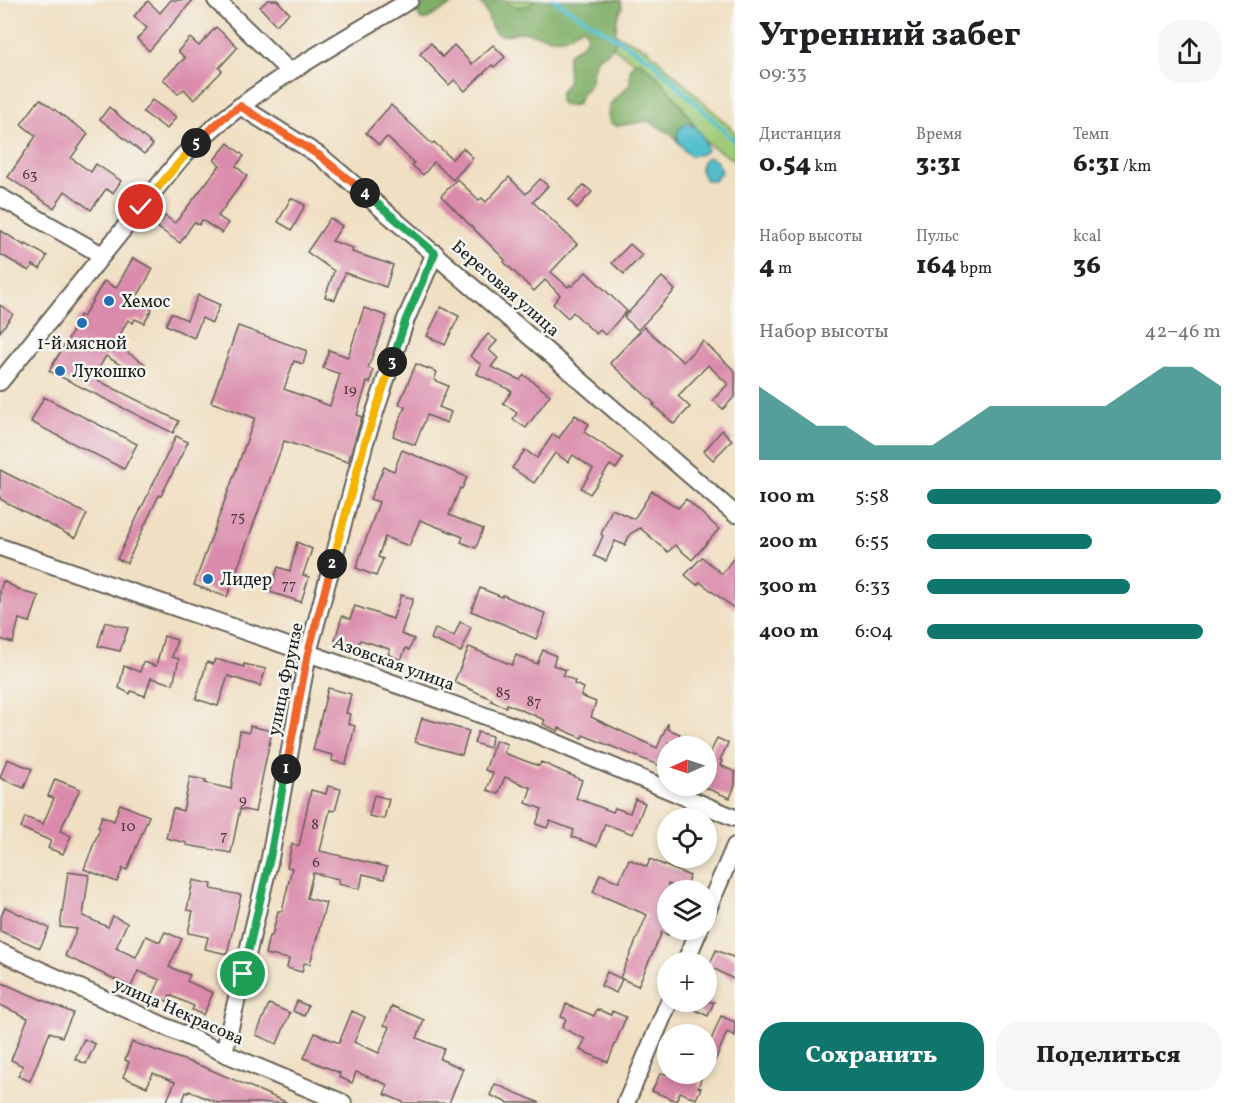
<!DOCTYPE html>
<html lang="ru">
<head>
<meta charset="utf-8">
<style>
  :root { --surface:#fff; --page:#f6f6f6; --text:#202124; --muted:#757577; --accent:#0f766e }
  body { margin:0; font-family:Vollkorn,serif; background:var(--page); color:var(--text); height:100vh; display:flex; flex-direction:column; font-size:22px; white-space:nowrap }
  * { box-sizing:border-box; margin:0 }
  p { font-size:20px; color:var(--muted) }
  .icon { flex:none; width:33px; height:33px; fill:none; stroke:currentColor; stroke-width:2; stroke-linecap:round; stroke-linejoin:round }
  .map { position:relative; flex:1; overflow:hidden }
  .panel { display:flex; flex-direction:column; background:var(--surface); width:510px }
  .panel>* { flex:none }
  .needle { width:39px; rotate:267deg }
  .tools { position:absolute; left:657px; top:736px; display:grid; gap:12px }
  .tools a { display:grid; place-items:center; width:60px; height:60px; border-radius:50%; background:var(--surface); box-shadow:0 3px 9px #0003; font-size:30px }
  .pin { position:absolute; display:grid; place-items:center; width:51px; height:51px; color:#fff; margin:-26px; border:3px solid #fff; border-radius:50%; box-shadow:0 2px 6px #0007 }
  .km { position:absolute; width:30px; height:30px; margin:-15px; border-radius:50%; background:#222; color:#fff; font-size:16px; line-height:30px; text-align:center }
  .round { display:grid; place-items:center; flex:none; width:63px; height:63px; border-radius:24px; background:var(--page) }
  .head { display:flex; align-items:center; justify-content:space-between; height:102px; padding:0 24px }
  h1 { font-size:33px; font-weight:800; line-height:45px }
  .metrics { display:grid; grid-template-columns:repeat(3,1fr); gap:9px; height:102px; padding:6px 24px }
  .metrics div { display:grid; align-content:center }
  .metrics b { font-size:26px; font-weight:800 }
  .metrics small { font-size:16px; font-weight:400 }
  .metrics p { font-size:16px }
  .chart { height:168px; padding:12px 24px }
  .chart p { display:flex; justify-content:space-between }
  .chart svg { width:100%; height:108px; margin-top:6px; fill:var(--accent); opacity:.7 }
  .action { display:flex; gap:12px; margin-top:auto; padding:12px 24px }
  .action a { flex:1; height:69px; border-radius:24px; background:var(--accent); color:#fff; font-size:24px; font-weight:800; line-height:69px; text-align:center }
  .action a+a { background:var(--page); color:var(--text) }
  ul { padding:0 24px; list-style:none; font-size:20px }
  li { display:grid; grid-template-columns:96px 72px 1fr; align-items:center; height:45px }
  li i { height:15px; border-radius:8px; background:var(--accent) }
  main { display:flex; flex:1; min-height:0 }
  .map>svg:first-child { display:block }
  .green { fill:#a0cb78; stroke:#5e744a; stroke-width:1.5 }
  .forest { fill:#80af68; stroke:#4e6642; stroke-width:1.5 }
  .water { fill:#52bfcc; stroke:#376e74; stroke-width:1.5 }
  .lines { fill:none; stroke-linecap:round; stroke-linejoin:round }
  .stream { stroke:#52bfcc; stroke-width:4.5 }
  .building { fill:#da8aaa }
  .minor-casing { stroke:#666056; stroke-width:20 }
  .minor { stroke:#fff; stroke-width:16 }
  .split-1-casing { stroke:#fff; stroke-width:12 }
  .split-2-casing { stroke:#fff; stroke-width:12 }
  .split-3-casing { stroke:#fff; stroke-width:12 }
  .split-4-casing { stroke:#fff; stroke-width:12 }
  .split-5-casing { stroke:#fff; stroke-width:12 }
  .split-6-casing { stroke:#fff; stroke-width:12 }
  .split-1 { stroke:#22a559; stroke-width:8 }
  .split-2 { stroke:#f0652b; stroke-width:8 }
  .split-3 { stroke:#f5b400; stroke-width:8 }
  .split-4 { stroke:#22a559; stroke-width:8 }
  .split-5 { stroke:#f0652b; stroke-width:8 }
  .split-6 { stroke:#f5b400; stroke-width:8 }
  .poi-dot { fill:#1f6fb2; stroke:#f6f6f2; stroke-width:2 }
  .labels { text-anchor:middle; stroke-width:5; stroke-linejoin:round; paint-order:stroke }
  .number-label { font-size:15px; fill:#4c3840 }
  .street-label { font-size:18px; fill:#1c1c1c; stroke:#f6f6f2 }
  .poi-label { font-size:18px; fill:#1c1c1c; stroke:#f6f6f2; text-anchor:start }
</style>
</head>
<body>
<main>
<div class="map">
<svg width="735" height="1103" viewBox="0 0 735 1103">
  <rect width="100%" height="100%" fill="#f6f6f2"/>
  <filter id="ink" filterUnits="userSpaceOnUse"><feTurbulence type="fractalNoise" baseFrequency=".0167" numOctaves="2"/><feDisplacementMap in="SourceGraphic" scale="12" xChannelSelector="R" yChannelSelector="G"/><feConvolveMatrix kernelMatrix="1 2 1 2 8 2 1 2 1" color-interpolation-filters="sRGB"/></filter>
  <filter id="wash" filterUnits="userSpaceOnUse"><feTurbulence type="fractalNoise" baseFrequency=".008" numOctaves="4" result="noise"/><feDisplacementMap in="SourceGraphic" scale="24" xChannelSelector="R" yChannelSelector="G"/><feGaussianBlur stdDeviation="1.35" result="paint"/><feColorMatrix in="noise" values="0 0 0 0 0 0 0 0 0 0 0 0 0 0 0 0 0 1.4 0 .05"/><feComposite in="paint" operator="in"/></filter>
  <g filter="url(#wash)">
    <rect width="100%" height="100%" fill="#f0dfc2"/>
    <!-- green -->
    <g class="green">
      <path d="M 504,0 L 535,0 C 526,11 514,9 504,0 Z"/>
      <polygon points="617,35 647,49 735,132 735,161 706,143 681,105 639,61 634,62 612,47 615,44"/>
    </g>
    <!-- forest -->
    <g class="forest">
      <polygon points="432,0 459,0 426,20 421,20 417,12 420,7"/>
      <path d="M 478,0 L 504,0 C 514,9 526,11 535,0 L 621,0 L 622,8 L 617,18 L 615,44 L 606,54 L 600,56 L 595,61 L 590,84 L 581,95 L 577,105 L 564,106 L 560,101 L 560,93 C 576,75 564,73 569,53 C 579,47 586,45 587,33 L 583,28 C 575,29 571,37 563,38 C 549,40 535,33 521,32 C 513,32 502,39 495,32 C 488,27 491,12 478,0 Z"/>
      <path d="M 639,61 C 662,77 679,103 694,125 L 688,123 L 677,137 L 678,142 L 671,134 L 649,121 L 617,126 L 610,123 C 603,102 618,98 630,84 C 631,74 627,64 639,61 Z"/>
    </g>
    <!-- water -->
    <g class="water">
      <path d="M 688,123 C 699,127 705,139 707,150 L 702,154 L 690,156 C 678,146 670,130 688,123 Z"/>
      <path d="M 709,157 C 717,159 719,165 721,172 L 714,181 L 706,180 L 700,170 L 704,159 Z"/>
    </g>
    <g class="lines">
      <!-- stream -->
      <polyline class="stream" points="554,0 651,60 735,141"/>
    </g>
    <g id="blocks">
      <!-- building -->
      <g class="building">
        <polygon points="171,0 193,0 149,51 137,39 147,28 134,16 148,1 160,13"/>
        <polygon points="268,0 277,0 289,13 276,25 260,7"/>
        <polygon points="216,27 238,47 219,68 222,71 194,100 184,89 178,94 163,79 185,58 178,51 190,38 199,46"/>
        <polygon points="431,43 442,57 454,45 472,64 493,45 505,57 494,67 492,65 465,91 454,80 449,85 420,54"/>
        <polygon points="40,99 88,134 71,158 91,172 96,164 121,181 113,193 106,189 91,210 65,191 54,208 8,177 36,136 21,124"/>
        <polygon points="152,100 176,117 167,129 143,112"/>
        <polygon points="391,105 432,144 434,142 452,159 463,148 473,158 453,180 434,162 423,175 412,165 414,163 387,137 379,145 366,133"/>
        <polygon points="109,107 153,145 144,154 100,119"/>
        <polygon points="228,143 244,156 236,166 247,176 218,216 228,223 222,233 202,220 199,225 194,222 180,243 157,227 165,216 175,223 220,165 214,160"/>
        <polygon points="509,177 526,194 540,179 548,186 533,202 577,244 551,272 568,287 570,285 572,286 586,272 627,311 605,335 600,330 596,334 573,312 568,318 553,304 560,295 545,280 534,291 504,262 505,260 441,196 457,179 479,200 482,198 486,202"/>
        <polygon points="584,185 592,192 577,208 569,200"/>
        <polygon points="291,198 305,205 292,230 278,222"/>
        <polygon points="330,218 342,226 332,241 353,248 352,252 393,265 386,287 345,273 335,300 325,297 334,271 307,252"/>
        <polygon points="0,230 25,246 26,244 47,256 40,269 33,265 29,271 0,254"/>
        <polygon points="630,244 642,255 624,274 612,263"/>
        <polygon points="133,258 153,269 136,299 152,309 144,323 135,319 133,323 128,320 115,344 145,364 137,375 106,356 93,378 179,421 173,433 49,371 76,326 74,326 80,315 83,317 104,281 116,288"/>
        <polygon points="662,277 675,290 638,330 624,317"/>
        <polygon points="198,295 220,305 212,323 202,318 194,338 166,325 171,313 187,320"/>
        <polygon points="0,305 13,314 0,332"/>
        <polygon points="441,307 459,316 445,345 427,336"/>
        <polygon points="364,308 387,316 368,368 373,370 370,383 367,382 357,415 362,417 348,462 284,441 227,597 194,585 255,418 211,402 238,326 307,351 303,364 294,361 284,389 330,406 340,374 323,368 329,350 348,357"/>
        <polygon points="644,327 683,362 703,341 735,371 735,396 723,409 713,400 728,384 708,365 678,396 690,407 674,424 653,405 655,404 610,363"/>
        <polygon points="488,334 497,341 489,350 498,358 491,367 520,380 524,375 550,395 526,428 513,419 517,413 503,403 512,391 477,374 481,365 470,356"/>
        <polygon points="416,364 437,372 434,380 448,386 439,407 451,412 447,423 427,415 415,445 393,436 405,407 399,404"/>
        <polygon points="44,397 137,444 124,469 31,422"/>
        <polygon points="575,415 589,424 584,432 623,458 616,469 610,465 590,494 581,488 593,469 573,455 568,462 555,453 534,483 512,468 525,450 537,458 553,434 559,438"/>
        <polygon points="722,430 732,440 713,460 704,451"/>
        <polygon points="176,436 188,442 161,496 159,495 127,563 117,559"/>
        <polygon points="402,450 467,477 462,489 460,488 449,515 483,529 476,548 461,542 463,537 420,520 409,546 385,537 378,557 383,559 376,576 356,568 379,502 370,499 384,467 394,471"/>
        <polygon points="0,470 87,514 75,538 0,499"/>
        <polygon points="652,491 678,508 686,499 719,529 692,560 675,545 668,552 640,528 630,534 625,545 615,541 606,561 594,556 603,536 601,534 612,509 634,519"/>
        <polygon points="297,542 312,549 303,575 309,577 301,602 270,592 278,567 290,571"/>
        <polygon points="735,556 735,609 700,582 697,585 685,575 702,557 722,574"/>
        <polygon points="3,581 24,592 39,596 30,622 19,619 13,643 0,639 0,590"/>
        <polygon points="480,588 502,597 503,595 546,614 536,639 518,631 518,630 471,611"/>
        <polygon points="401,595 413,599 401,634 414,639 409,650 406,648 401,660 388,654 390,649 360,640 357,647 335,640 342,616 350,619 355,606 393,619"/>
        <polygon points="105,622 128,628 120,651 98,646"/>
        <polygon points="460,622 471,627 461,652 431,639 435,629 454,636"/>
        <polygon points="164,636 177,640 172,657 179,659 173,684 151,678 145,696 131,691 130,694 119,688 124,666 140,672 143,662 156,666"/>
        <polygon points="469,647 512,665 516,655 537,664 543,650 556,656 553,665 566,670 563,675 575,681 574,684 584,688 581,696 596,702 591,717 657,748 668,723 668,729 680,734 675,746 668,742 668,769 583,735 582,738 559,728 558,731 543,724 545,720 507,704 506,707 491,701 492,699 454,682"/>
        <polygon points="215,659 244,667 244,664 266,669 260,686 228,676 218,706 196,699 207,662 213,664"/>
        <polygon points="328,688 351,694 346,713 350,714 348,724 355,726 346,764 332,761 333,755 313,750"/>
        <polygon points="422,718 469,731 462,755 415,742"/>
        <polygon points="250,726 272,731 255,812 240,809 231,853 186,845 187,843 166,838 173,808 183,811 190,777 206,780 205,783 231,789 240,731 249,733"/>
        <polygon points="478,732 492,736 490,748 474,743"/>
        <polygon points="717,738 728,743 720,760 722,761 720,765 735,772 735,785 730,798 706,788 706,763"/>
        <polygon points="496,740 507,744 504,753 539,766 541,762 582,780 576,798 613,812 615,808 630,813 635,799 645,803 633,834 605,824 597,846 572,837 574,830 550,821 547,828 536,824 542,809 526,803 531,788 505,777 498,794 487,790 493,773 485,770"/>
        <polygon points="7,759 32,769 24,788 0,778"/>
        <polygon points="55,779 80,789 60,831 71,836 63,854 48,848 51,841 21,828 25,817 43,824 54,798 48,796"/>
        <polygon points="328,786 341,789 335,811 330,810 320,851 387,867 384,879 363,874 360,889 338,884 339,879 313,873 307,898 326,903 310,964 304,963 302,972 287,968 289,959 265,954 269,936 272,936 278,911 282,911 292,868 287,867 292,844 299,846 311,790 326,794"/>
        <polygon points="374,795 389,799 384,819 369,816"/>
        <polygon points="120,804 149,816 127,870 123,868 117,882 84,869 100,828 98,827 102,816 114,821"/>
        <polygon points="629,859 647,867 650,859 690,876 683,891 668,884 668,935 662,932 638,986 620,978 647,915 593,892 600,874 619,882"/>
        <polygon points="68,872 89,875 83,916 108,927 113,916 127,923 116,948 136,957 146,936 160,942 165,932 182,939 169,967 190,975 187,981 213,993 203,1015 192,1010 194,1006 170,995 167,1001 153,995 160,980 138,971 131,987 65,956 77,929 60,927"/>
        <polygon points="193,880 212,884 211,889 241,895 227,954 205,949 208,937 188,933 193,911 187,910"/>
        <polygon points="5,907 49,928 40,948 0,931 0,919"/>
        <polygon points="716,950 735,958 735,980 709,966"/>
        <polygon points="607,972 622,979 616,993 601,986"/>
        <polygon points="0,982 73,1013 62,1037 50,1032 30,1081 18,1076 23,1066 11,1060 28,1018 0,1005"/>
        <polygon points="297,1001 308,1006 304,1016 293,1011"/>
        <polygon points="679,1002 714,1002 708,1016"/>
        <polygon points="269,1004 290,1013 277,1044 256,1035"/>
        <polygon points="566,1004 594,1016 597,1009 611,1015 612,1011 626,1017 608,1062 580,1050 585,1039 562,1028 566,1019 561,1017"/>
        <polygon points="392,1006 424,1020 417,1038 444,1049 440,1059 463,1069 449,1103 405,1103 384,1094 388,1085 356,1072 352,1083 339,1077 340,1073 304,1058 315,1033 339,1043 352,1011 365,1017 354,1042 379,1053 390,1027 384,1025"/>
        <polygon points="721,1016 735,1022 735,1036 727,1032 715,1061 706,1057 706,1038 711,1040"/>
        <polygon points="84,1039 95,1044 86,1064 75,1059"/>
        <polygon points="132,1042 204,1067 288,1103 218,1103 189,1091 188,1093 186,1092 182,1103 166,1103 175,1082 153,1073 147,1087 123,1077 129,1062 125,1060"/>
        <polygon points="660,1074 703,1074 698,1087 701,1088 696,1099 680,1092 676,1101 652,1091"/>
        <polygon points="495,1084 540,1103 508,1103 490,1095"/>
      </g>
    </g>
  </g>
  <g filter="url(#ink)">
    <use href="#blocks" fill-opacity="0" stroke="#666056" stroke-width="1.5"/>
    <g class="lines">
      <!-- minor casing -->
      <g class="minor-casing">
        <g id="minor">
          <polyline points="216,0 290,72"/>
          <polyline points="240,106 320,156 344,176 735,514"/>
          <polyline points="0,197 102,255"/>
          <path d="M 0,382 L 180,159 C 245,92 330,48 410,0"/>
          <polyline points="0,547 308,653 533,733 735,818"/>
          <polyline points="706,913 735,846"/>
          <polyline points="0,952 224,1053 343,1103"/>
          <polyline points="685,963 699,930"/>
          <polyline points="224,1053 270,858 308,653 365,442 406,319 435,253"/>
          <polyline points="626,1103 669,1002"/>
        </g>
      </g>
      <!-- minor -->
      <use href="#minor" class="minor"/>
    </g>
  </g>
  <g class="lines" filter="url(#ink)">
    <!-- split-1 casing -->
    <g class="split-1-casing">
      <polyline id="split-1" points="243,974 270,858 286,769"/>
    </g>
    <!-- split-2 casing -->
    <g class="split-2-casing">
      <polyline id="split-2" points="286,769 308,653 332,564"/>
    </g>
    <!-- split-3 casing -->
    <g class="split-3-casing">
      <polyline id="split-3" points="332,564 365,442 392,362"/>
    </g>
    <!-- split-4 casing -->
    <g class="split-4-casing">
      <polyline id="split-4" points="365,193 435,253 406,319 392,362"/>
    </g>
    <!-- split-5 casing -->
    <g class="split-5-casing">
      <polyline id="split-5" points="196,143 222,119 240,106 320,156 365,193"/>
    </g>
    <!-- split-6 casing -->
    <g class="split-6-casing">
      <polyline id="split-6" points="141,207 196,143"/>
    </g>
    <!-- split-1 -->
    <use href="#split-1" class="split-1"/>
    <!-- split-2 -->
    <use href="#split-2" class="split-2"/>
    <!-- split-3 -->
    <use href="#split-3" class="split-3"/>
    <!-- split-4 -->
    <use href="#split-4" class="split-4"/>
    <!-- split-5 -->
    <use href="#split-5" class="split-5"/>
    <!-- split-6 -->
    <use href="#split-6" class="split-6"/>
  </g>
  <!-- markers -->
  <g class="poi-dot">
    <circle cx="109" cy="301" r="6"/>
    <circle cx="82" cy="323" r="6"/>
    <circle cx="60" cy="371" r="6"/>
    <circle cx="208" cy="579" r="6"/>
  </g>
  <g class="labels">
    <!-- number labels -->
    <g class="number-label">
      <text x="30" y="179">63</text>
      <text x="350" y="394">19</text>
      <text x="238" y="521">75</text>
      <text x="289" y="589">77</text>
      <text x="503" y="697">85</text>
      <text x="534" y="706">87</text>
      <text x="243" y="804">9</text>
      <text x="315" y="829">8</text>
      <text x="128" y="831">10</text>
      <text x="224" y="840">7</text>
      <text x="316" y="867">6</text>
    </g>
    <!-- street labels -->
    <g class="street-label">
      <text transform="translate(506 288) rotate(41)" y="6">Береговая улица</text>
      <text transform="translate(394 663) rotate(20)" y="6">Азовская улица</text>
      <text transform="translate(285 679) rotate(-78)" y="6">улица Фрунзе</text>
      <text transform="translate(179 1011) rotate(24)" y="6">улица Некрасова</text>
    </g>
    <!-- poi labels -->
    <g class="poi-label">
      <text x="121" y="307">Хемос</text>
      <text x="82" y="349" text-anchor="middle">1-й мясной</text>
      <text x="72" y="377">Лукошко</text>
      <text x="220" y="585">Лидер</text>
    </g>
  </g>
</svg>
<div class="tools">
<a><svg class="needle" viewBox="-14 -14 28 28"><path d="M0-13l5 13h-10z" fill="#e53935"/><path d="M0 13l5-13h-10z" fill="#757577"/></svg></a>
<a><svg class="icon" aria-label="locate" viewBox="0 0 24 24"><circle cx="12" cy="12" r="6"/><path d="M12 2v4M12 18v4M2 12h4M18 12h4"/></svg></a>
<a><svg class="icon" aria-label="layers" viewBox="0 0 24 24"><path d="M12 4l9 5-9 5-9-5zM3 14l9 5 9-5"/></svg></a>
<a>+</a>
<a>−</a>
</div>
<div class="pin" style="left:243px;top:974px;background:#1e9e55"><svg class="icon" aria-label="arrive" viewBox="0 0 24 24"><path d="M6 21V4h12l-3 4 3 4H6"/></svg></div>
<div class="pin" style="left:141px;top:207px;background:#d93025"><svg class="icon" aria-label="check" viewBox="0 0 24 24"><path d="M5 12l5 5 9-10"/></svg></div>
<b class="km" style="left:286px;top:769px">1</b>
<b class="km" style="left:332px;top:564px">2</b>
<b class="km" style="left:392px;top:362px">3</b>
<b class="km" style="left:365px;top:193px">4</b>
<b class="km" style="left:196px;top:143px">5</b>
</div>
<section class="panel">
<div class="head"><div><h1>Утренний забег</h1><p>09:33</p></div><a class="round"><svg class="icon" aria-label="share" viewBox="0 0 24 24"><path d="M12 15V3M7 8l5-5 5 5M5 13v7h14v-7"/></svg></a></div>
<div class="metrics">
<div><p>Дистанция</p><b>0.54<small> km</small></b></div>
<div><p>Время</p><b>3:31</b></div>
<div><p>Темп</p><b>6:31<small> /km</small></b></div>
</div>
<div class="metrics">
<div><p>Набор высоты</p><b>4<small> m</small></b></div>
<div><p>Пульс</p><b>164<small> bpm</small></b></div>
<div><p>kcal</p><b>36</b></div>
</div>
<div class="chart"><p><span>Набор высоты</span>42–46 m</p>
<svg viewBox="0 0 160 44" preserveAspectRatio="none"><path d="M0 44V14L10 22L20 30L30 30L40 38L50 38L60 38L70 30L80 22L90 22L100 22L110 22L120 22L130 14L140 6L150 6L160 14V44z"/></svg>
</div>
<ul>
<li><b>100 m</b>5:58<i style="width:100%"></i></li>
<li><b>200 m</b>6:55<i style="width:56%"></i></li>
<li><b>300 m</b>6:33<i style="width:69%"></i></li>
<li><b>400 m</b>6:04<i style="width:94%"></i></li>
</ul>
<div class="action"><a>Сохранить</a><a>Поделиться</a></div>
</section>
</main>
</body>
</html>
